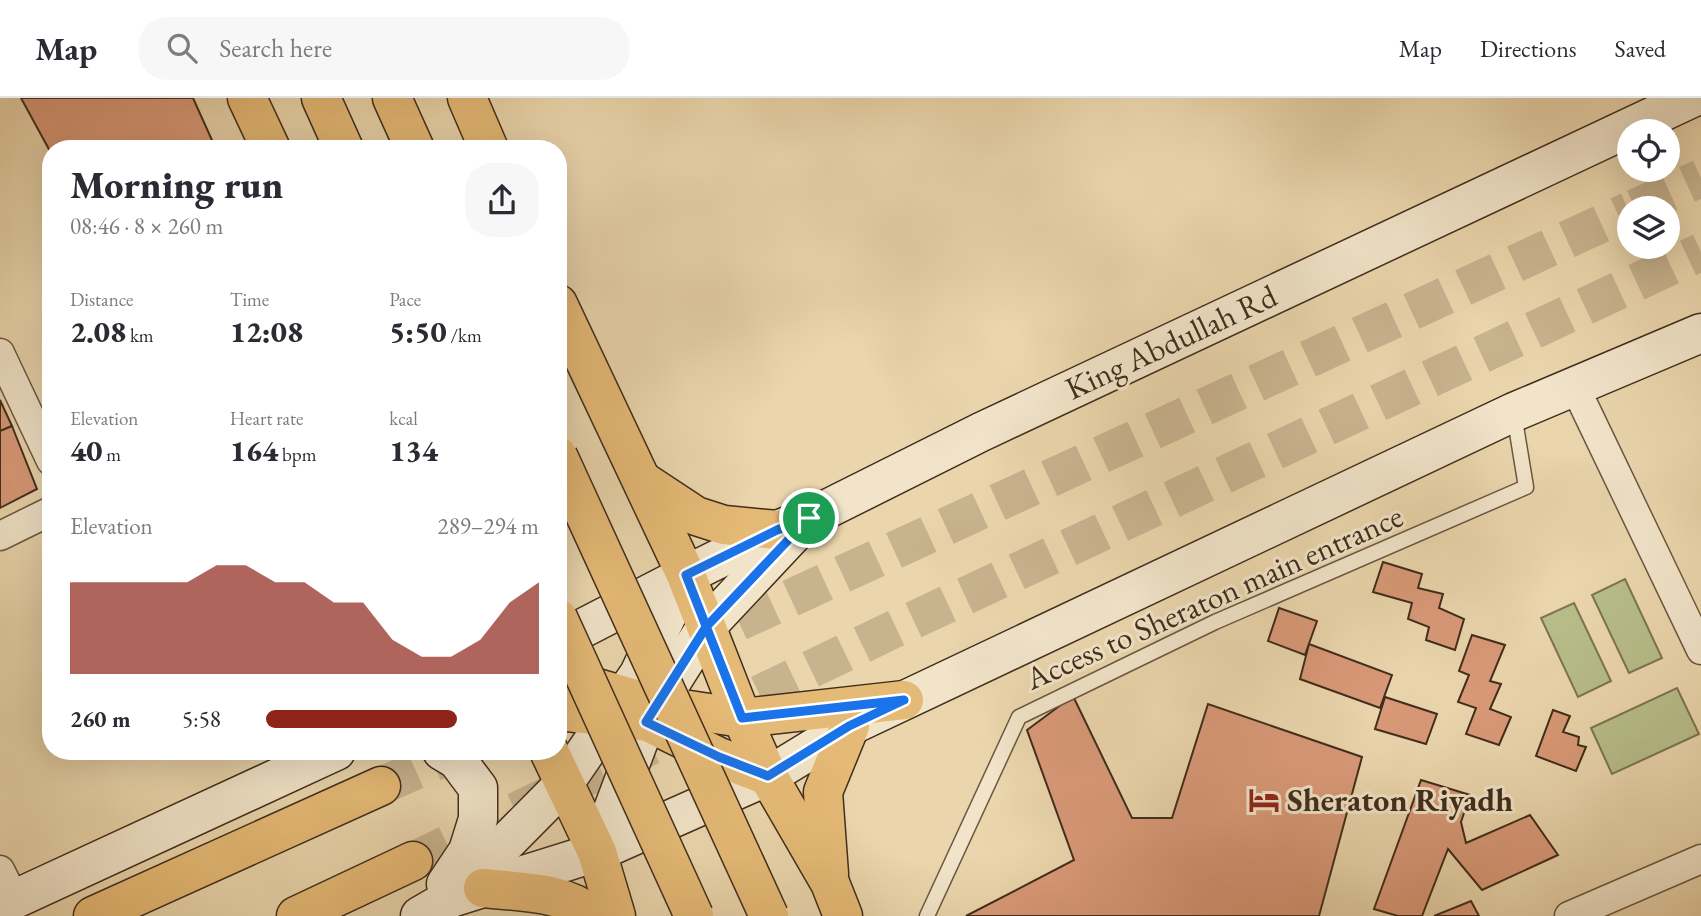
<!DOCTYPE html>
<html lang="en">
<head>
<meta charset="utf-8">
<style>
  :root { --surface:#fff; --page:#f7f7f7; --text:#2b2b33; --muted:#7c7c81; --line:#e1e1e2; --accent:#8f2418 }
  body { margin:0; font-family:"EB Garamond",serif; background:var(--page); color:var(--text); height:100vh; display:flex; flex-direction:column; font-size:26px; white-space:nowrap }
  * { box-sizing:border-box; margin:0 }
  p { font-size:23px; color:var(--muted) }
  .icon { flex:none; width:38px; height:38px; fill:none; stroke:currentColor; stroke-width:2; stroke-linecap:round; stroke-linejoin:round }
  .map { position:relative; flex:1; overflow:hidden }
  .drawer { position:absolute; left:42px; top:42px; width:525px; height:620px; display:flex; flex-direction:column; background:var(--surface); border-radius:28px; box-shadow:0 7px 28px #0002 }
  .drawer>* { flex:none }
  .tools { position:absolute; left:1617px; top:21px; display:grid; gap:14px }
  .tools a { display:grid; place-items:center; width:63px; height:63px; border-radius:50%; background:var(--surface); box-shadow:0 7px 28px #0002; font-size:35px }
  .pin { position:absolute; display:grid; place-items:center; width:60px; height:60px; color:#fff; margin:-30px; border:4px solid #fff; border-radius:50%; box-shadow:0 2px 7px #0007 }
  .round { display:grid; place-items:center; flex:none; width:74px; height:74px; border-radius:28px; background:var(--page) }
  .headline { display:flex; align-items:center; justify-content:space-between; height:119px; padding:0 28px }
  h1 { font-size:38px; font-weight:800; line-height:52px }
  .stats { display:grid; grid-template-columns:repeat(3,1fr); gap:10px; height:119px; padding:7px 28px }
  .stats div { display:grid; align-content:center }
  .stats b { font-size:30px; font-weight:800 }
  .stats small { font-size:19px; font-weight:400 }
  .stats p { font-size:19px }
  .chart { height:196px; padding:14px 28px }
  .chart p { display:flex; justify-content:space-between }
  .chart svg { width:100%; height:126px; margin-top:7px; fill:var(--accent); opacity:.7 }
  ul { padding:0 28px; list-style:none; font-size:23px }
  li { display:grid; grid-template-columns:112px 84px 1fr; align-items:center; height:52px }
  li i { height:18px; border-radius:9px; background:var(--accent) }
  header { display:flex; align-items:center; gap:42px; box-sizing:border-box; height:98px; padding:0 35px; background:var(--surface); border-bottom:2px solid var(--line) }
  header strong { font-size:33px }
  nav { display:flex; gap:38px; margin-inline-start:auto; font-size:24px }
  .search { width:490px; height:63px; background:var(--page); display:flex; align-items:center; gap:18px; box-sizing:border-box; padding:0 24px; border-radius:28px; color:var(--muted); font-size:26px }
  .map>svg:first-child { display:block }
  .green { fill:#b7bd89; stroke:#7c7552; stroke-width:2 }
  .building { fill:#d99978; stroke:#402d1c; stroke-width:2 }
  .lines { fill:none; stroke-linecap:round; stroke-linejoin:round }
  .trunk-tunnel { stroke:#c8b38f; stroke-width:38; stroke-dasharray:38 19; stroke-linecap:butt }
  .service-casing { stroke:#6a5740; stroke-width:17 }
  .minor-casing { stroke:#6a5740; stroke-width:31 }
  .secondary-casing { stroke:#402d1c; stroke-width:41 }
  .primary-casing { stroke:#402d1c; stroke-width:41 }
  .trunk-casing { stroke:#402d1c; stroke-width:41 }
  .motorway-casing { stroke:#402d1c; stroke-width:41 }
  .service { stroke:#f1e4c9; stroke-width:14 }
  .minor { stroke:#f1e4c9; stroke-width:28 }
  .secondary { stroke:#f1e4c9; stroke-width:38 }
  .primary { stroke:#e5ba76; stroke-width:38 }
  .trunk { stroke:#e5ba76; stroke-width:38 }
  .motorway { stroke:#e5ba76; stroke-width:38 }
  .motorway-bridge-casing { stroke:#402d1c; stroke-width:41; stroke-linecap:butt }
  .motorway-bridge { stroke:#e5ba76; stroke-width:38 }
  .route-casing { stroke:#fff; stroke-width:14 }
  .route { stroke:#1a73e8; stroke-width:9 }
  .labels { text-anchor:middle; stroke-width:6; stroke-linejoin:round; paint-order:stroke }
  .street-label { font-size:32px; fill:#402d1c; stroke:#f1e4c9 }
  .poi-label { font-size:32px; font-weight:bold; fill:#402d1c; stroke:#f1e4c9; text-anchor:start }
</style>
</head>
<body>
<header>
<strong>Map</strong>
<div class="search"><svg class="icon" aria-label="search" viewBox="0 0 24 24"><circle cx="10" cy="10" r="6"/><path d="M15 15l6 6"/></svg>Search here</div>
<nav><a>Map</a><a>Directions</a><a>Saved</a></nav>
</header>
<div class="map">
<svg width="1701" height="818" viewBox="0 0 1701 818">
  <rect width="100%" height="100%" fill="#ead5ac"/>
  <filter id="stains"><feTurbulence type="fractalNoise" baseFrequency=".00286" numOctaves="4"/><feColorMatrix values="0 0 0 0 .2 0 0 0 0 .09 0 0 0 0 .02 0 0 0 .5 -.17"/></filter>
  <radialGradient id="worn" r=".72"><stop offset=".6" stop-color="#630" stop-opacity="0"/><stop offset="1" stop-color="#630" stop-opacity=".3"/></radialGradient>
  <!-- green -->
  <g class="green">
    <polygon points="1625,481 1662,560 1629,575 1592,497"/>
    <polygon points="1574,505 1611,583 1578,599 1541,520"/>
    <polygon points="1677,590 1699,636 1612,676 1591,630"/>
  </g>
  <!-- building -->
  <g class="building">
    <polygon points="21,0 193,0 216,51 51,51 51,55"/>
    <polygon points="0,302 12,328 0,333"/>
    <polygon points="12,328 37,391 0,410 0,333"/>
    <polygon points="1383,464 1422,476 1418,490 1443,496 1439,510 1464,521 1455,552 1426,542 1429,529 1408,521 1412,505 1373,494"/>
    <polygon points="1279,510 1317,523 1305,557 1268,543"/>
    <polygon points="1472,537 1505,547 1490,583 1501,586 1490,611 1511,619 1499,647 1466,636 1476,610 1458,604 1469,577 1459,573"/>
    <polygon points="1309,546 1392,577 1380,610 1300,581"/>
    <polygon points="1073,598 1132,720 1172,720 1208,606 1362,659 1319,818 966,818 1074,762 1027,632"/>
    <polygon points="1385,599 1437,616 1426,646 1375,631"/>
    <polygon points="1553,612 1570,618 1563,634 1579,639 1578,647 1586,649 1576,673 1536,658"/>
    <polygon points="1421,682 1470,697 1461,724 1466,745 1530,717 1558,757 1482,792 1448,751 1422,818 1398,818 1374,811"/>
    <polygon points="1471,803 1479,818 1434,818"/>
  </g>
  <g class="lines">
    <!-- trunk-tunnel -->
    <g class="trunk-tunnel">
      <polyline points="1635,110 1701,80"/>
      <polyline points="687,548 1629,113"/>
      <polyline points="708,621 888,534 1701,154"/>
      <polyline points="381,688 459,653"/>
      <polyline points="413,763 651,648"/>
    </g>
    <!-- service casing -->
    <g class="service-casing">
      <polyline id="service" points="927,818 1019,619 1215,524 1526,389 1514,316"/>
    </g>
    <!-- minor casing -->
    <g class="minor-casing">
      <g id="minor">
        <polyline points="0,255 51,363"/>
        <polyline points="1574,287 1701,552"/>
        <polyline points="0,438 51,413"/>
        <polyline points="0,772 15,802"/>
        <polyline points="1569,818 1701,761"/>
      </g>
    </g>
    <!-- secondary casing -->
    <g class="secondary-casing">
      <g id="secondary">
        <polyline points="558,543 686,477 777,432 809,420 981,334 1692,0"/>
        <polyline points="442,653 457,662 478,690 478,721 468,753 446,786"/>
        <polyline points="597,754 646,624 706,529 796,433"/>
        <polyline points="455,796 563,687 639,576 686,477"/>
        <polyline points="0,808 336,653"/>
        <polyline points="420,818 451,800 597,754 768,678 850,628 1514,314 1701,235"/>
      </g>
    </g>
    <!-- primary casing -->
    <g class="primary-casing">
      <g id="primary">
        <polyline points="247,0 271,51"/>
        <polyline points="467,0 489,51"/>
        <polyline points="558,206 686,477 742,620 768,678 830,785 843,818"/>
        <polyline points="643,383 696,418 724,427 777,432"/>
        <polyline points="558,570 583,586 656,607 742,620 904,602"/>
        <polyline points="558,613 648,624 719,659 768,678"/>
        <polyline points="549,653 597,754 616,818"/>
        <polyline points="829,776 823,694 850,628"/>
        <path d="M 483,790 C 521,794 563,793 594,818"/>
      </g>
    </g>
    <!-- trunk casing -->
    <g class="trunk-casing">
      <g id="trunk">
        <polyline points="93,818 381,688"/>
        <polyline points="296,818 413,763"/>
      </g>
    </g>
    <!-- motorway casing -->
    <g class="motorway-casing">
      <g id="motorway">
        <polyline points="321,0 344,51"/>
        <polyline points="392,0 415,51"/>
      </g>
    </g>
    <!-- service -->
    <use href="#service" class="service"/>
    <!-- minor -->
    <use href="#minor" class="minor"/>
    <!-- secondary -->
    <use href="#secondary" class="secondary"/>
    <!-- primary -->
    <use href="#primary" class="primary"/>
    <!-- trunk -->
    <use href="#trunk" class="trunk"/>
    <!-- motorway -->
    <use href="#motorway" class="motorway"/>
    <!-- motorway-bridge casing -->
    <g class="motorway-bridge-casing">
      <g id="motorway-bridge">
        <polyline points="558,358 769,818"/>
        <polyline points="558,520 694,818"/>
      </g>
    </g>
    <!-- motorway-bridge -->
    <use href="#motorway-bridge" class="motorway-bridge"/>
  </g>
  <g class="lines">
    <!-- route casing -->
    <g class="route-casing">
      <polyline id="route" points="809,420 777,432 686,477 742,620 904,602 849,628 768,678 719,659 646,624 706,529 809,420"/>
    </g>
    <!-- route -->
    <use href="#route" class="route"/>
  </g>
  <!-- icons -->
  <defs>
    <g id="hotel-bare" transform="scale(2.415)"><path d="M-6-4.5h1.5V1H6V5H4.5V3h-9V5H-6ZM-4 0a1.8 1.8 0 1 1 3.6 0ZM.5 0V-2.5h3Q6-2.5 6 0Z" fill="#8f2418" stroke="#f1e4c9" stroke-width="2.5" paint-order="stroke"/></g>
  </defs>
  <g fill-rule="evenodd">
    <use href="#hotel-bare" x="1264" y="702"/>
  </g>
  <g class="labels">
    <!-- street labels -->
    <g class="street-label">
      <text transform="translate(1171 244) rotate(-25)" y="11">King Abdullah Rd</text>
      <text transform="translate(1214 499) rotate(-24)" y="11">Access to Sheraton main entrance</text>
    </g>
    <!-- poi labels -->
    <g class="poi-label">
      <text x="1287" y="713">Sheraton Riyadh</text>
    </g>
  </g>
  <rect width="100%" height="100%" filter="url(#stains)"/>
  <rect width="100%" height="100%" fill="url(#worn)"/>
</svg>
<div class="tools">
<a><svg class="icon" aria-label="locate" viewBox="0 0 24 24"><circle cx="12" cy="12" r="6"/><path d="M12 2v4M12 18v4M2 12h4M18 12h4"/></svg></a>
<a><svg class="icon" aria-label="layers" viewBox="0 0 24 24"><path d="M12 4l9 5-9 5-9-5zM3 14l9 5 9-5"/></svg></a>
</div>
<div class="pin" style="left:809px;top:420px;background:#1e9e55"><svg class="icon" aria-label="arrive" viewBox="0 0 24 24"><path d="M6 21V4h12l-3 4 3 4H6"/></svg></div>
<section class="drawer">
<div class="headline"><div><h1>Morning run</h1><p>08:46 · 8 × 260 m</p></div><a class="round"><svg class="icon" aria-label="share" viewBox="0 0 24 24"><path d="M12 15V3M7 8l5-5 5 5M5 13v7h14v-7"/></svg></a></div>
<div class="stats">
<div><p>Distance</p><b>2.08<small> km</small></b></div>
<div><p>Time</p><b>12:08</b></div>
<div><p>Pace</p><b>5:50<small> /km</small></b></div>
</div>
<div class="stats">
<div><p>Elevation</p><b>40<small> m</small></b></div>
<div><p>Heart rate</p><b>164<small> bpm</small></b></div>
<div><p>kcal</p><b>134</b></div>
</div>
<div class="chart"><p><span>Elevation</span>289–294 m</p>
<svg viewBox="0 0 160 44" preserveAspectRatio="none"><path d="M0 44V12L10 12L20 12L30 12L40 12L50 6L60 6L70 12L80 12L90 19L100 19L110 32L120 38L130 38L140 32L150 19L160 12V44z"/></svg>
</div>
<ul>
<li><b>260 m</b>5:58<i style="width:70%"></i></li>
</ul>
</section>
</div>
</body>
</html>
